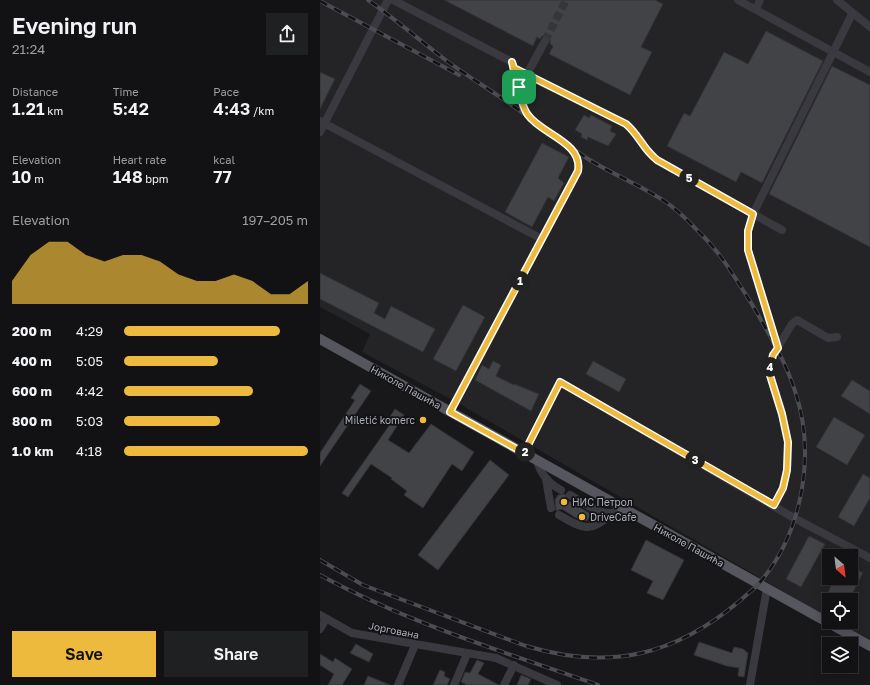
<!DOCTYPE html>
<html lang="en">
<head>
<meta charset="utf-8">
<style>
  :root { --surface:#121214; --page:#1f2022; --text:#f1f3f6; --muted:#9c9ea0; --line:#313234; --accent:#edba3d }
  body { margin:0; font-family:"Golos Text",sans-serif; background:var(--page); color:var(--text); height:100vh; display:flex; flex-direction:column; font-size:15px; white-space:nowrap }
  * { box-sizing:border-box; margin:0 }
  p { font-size:13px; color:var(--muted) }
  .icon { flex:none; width:22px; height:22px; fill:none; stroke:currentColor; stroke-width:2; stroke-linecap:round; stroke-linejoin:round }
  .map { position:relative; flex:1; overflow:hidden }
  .details { display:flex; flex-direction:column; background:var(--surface); width:320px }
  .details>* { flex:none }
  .needle { width:26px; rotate:152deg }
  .controls { position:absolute; left:502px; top:549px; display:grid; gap:8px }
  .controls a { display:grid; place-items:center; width:36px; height:36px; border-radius:0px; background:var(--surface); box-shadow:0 2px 10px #0003,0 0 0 1px var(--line); font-size:20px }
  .pin { position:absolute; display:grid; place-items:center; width:34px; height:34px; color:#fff; margin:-17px; border-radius:8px; box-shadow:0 2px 6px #0006 }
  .km { position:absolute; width:20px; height:20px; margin:-10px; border-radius:50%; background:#222; color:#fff; font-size:11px; line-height:20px; text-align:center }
  .round { display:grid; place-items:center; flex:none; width:42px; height:42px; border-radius:0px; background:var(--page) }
  .summary { display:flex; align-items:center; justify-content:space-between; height:68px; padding:0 12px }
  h1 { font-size:22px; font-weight:600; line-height:30px }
  .figures { display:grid; grid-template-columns:repeat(3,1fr); gap:6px; height:68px; padding:4px 12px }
  .figures div { display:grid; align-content:center }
  .figures b { font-size:17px; font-weight:600 }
  .figures small { font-size:11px; font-weight:400 }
  .figures p { font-size:11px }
  .chart { height:112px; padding:8px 12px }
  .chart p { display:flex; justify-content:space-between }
  .chart svg { width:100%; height:72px; margin-top:4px; fill:var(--accent); opacity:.7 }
  .cta { display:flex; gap:8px; margin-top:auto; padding:8px 12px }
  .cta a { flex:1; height:46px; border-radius:0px; background:var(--accent); color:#111; font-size:16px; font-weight:600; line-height:46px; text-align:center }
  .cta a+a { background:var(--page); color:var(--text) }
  ul { padding:0 12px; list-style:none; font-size:13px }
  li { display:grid; grid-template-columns:64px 48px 1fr; align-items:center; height:30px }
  li i { height:10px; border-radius:5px; background:var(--accent) }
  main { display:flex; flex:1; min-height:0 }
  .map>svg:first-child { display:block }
  .built { fill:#242427; fill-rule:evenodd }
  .building { fill:#424347; stroke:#323236 }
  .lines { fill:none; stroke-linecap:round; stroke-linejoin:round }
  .minor-tunnel { stroke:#35363a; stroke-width:8; stroke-dasharray:8 4; stroke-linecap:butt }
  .minor { stroke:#39393f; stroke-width:8 }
  .major { stroke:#55565e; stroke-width:10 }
  .rail-casing { stroke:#4c4d54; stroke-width:4 }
  .rail { stroke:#131315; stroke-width:2.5; stroke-dasharray:8; stroke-linecap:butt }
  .route-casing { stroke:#fff; stroke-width:8 }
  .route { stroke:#edba3d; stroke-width:5 }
  .poi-dot { fill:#edba3d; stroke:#131315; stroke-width:1.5 }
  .labels { text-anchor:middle; stroke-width:3.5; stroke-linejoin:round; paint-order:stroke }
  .street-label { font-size:10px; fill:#aaaeb9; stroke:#131315 }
  .poi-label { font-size:10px; fill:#aaaeb9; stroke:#131315; text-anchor:start }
</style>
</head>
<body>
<main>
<section class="details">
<div class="summary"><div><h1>Evening run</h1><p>21:24</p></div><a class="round"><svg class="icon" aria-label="share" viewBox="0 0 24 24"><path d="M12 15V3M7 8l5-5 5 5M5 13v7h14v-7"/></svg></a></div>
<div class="figures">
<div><p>Distance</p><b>1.21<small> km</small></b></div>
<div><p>Time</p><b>5:42</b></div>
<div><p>Pace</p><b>4:43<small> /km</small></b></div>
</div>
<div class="figures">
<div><p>Elevation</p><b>10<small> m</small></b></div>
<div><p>Heart rate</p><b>148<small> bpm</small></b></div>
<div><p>kcal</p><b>77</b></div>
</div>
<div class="chart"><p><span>Elevation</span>197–205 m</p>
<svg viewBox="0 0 160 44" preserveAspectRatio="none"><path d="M0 44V30L10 14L20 6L30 6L40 14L50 18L60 14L70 14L80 18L90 26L100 30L110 30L120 26L130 30L140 38L150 38L160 30V44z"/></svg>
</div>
<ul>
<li><b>200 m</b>4:29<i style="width:85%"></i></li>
<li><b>400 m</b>5:05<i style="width:51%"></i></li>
<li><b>600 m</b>4:42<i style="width:70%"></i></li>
<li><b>800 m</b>5:03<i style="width:52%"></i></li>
<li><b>1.0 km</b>4:18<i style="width:100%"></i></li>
</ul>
<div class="cta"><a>Save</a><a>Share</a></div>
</section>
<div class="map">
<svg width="550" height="685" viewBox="0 0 550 685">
  <rect width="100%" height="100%" fill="#18181a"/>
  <!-- built -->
  <path class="built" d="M 0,0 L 550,0 L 550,642 L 516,622 L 531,622 L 531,600 L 509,600 L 509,618 L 136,402 L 42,352 L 50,334 L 0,307 ZM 509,556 L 531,556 L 531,578 L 509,578 Z"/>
  <!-- building -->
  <g class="building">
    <polygon points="124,0 335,0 343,4 321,47 332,52 310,95 229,54 233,46 230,44 230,38 227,36 222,36 220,39 217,37 213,46"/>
    <polygon points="446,31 503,61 442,183 421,172 416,182 347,146 364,113 370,116 404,52 428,64"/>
    <polygon points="512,66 550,85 550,247 449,194"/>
    <polygon points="0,72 15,79 0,109"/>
    <polygon points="264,115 269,118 271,115 292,126 290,131 296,134 288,146 268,137 267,140 261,137 262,134 255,130"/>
    <polygon points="222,143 249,157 238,178 244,183 234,201 228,197 212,227 185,212"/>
    <polygon points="0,273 59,303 54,313 65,319 71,306 115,329 103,352 0,299"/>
    <polygon points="143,305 165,317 136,371 113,359"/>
    <polygon points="173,361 181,365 176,376 194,385 194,384 219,394 211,411 155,380 162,365 169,369"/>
    <polygon points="273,361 306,379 299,392 266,374"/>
    <polygon points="532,380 550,391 550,414 521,396"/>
    <polygon points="40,384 51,391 0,466 0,453 35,400 31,398"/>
    <polygon points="75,409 84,415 68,440 89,453 111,424 154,452 142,471 132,464 103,508 84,495 87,491 71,479 72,478 51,464 28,497 22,493 71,423 67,421"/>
    <polygon points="514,417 545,435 527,465 496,447"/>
    <polygon points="170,460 189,475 118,570 98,555"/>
    <polygon points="543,474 550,478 550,498 534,526 518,517"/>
    <polygon points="245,494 247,500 271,514 267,521 256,518 242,509 236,511 235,500 238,495"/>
    <polygon points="489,536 505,544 481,587 466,579"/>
    <polygon points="326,540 364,560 343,600 327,593 333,581 311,570"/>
    <polygon points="531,561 538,570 543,573 529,600 505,600 514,578 531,578"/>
    <polygon points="379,642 412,653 414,647 423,649 428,653 424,677 418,676 419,668 407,666 374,655"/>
    <polygon points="36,644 53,654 49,662 30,653"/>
    <polygon points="0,654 13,662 15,658 32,669 22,685 8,685 14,674 0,665"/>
    <polygon points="157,660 164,663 158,674 179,685 147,685 141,682 145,672 150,673"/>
    <polygon points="120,670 125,672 124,676 130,679 127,685 113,685"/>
    <polygon points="201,675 211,679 208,685 197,685"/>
    <polygon points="48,676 70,685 44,685"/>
  </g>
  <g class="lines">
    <!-- minor-tunnel -->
    <polyline class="minor-tunnel" points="225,41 246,0"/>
    <!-- minor -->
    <g class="minor">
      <path d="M 73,0 L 192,62 C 195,75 200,105 208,115 C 222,134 263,142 258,171 L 130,412"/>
      <polyline points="418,0 550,72"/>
      <polyline points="517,0 550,27"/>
      <polyline points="436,9 440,0"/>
      <path d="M 193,64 L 194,69 L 307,124 C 320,136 322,148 337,160 L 462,230"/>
      <polyline points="207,74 225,41"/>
      <polyline points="0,121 222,239"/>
      <polyline points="0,132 68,0"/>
      <polyline points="458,348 428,251 428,231 433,214 532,14"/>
      <polyline points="204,453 240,382 474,518 550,558"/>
      <path d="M 217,460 C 220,474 228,483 241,490"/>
      <polyline points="226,479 231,508"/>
      <path d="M 250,495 C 266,504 287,522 304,508"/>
      <polyline points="454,505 463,488 467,470 468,442 462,414 449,372 453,355 472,324 477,320 508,338 517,337"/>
      <path d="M 239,515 C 260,527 271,535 290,514"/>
      <polyline points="0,615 32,633 176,658 237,685"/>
      <polyline points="0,629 6,619"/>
      <polyline points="78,685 95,645"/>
      <polyline points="134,685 147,654"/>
      <polyline points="184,685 194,665"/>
      <polyline points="430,685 447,588"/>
    </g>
    <!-- major -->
    <polyline class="major" points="0,339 550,646"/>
    <!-- rail casing -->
    <g class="rail-casing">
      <g id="rail">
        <polyline points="0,1 139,75"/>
        <path d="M 0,560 L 43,585 L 206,646 C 290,671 355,656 422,599 C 428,593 436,588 441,581 C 483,531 496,453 475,391 C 465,360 449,334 433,306 C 417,281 402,254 380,233 C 367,220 353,205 336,196 C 312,181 285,171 262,155 C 235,136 208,116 180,97 C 161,84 141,72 123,58 C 98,39 74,18 48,0"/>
        <path d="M 0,575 C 88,623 184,652 278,685"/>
      </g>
    </g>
    <!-- rail -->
    <use href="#rail" class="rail"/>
  </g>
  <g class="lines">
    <!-- route casing -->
    <g class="route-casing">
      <path id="route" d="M 192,62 L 194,68 L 306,124 C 320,136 322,148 337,160 L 433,214 L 428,231 L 428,250 L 458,348 L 453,355 L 449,372 L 462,414 L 468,442 L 467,470 L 463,488 L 454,505 L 240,382 L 204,453 L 130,412 L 258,171 C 263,142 221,134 208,115 C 200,105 195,74 192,62 Z"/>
    </g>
    <!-- route -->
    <use href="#route" class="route"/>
  </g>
  <!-- markers -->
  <g class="poi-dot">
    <circle cx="103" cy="420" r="4"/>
    <circle cx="244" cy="502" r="4"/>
    <circle cx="262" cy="517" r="4"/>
  </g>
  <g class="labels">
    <!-- street labels -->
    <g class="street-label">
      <text transform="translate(86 387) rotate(29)" y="4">Николе Пашића</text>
      <text transform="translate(369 545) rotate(29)" y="4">Николе Пашића</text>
      <text transform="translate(74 630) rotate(11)" y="4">Јоргована</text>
    </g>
    <!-- poi labels -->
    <g class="poi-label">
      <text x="95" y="424" text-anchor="end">Miletić komerc</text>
      <text x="252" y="506">НИС Петрол</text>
      <text x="270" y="521">DriveCafe</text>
    </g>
  </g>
</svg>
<div class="controls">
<a><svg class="needle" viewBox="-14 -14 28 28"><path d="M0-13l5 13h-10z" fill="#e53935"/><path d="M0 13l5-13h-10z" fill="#9c9ea0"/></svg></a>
<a><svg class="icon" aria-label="locate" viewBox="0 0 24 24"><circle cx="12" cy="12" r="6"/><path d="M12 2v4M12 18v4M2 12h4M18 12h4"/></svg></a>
<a><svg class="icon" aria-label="layers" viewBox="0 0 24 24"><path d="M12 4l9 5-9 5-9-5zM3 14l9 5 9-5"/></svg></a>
</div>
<div class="pin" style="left:199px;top:87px;background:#1e9e55"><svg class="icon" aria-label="arrive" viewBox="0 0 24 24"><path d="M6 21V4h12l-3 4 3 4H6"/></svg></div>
<b class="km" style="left:200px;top:281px">1</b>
<b class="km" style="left:205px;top:452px">2</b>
<b class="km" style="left:375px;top:460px">3</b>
<b class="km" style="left:450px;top:367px">4</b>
<b class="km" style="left:369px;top:178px">5</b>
</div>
</main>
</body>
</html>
